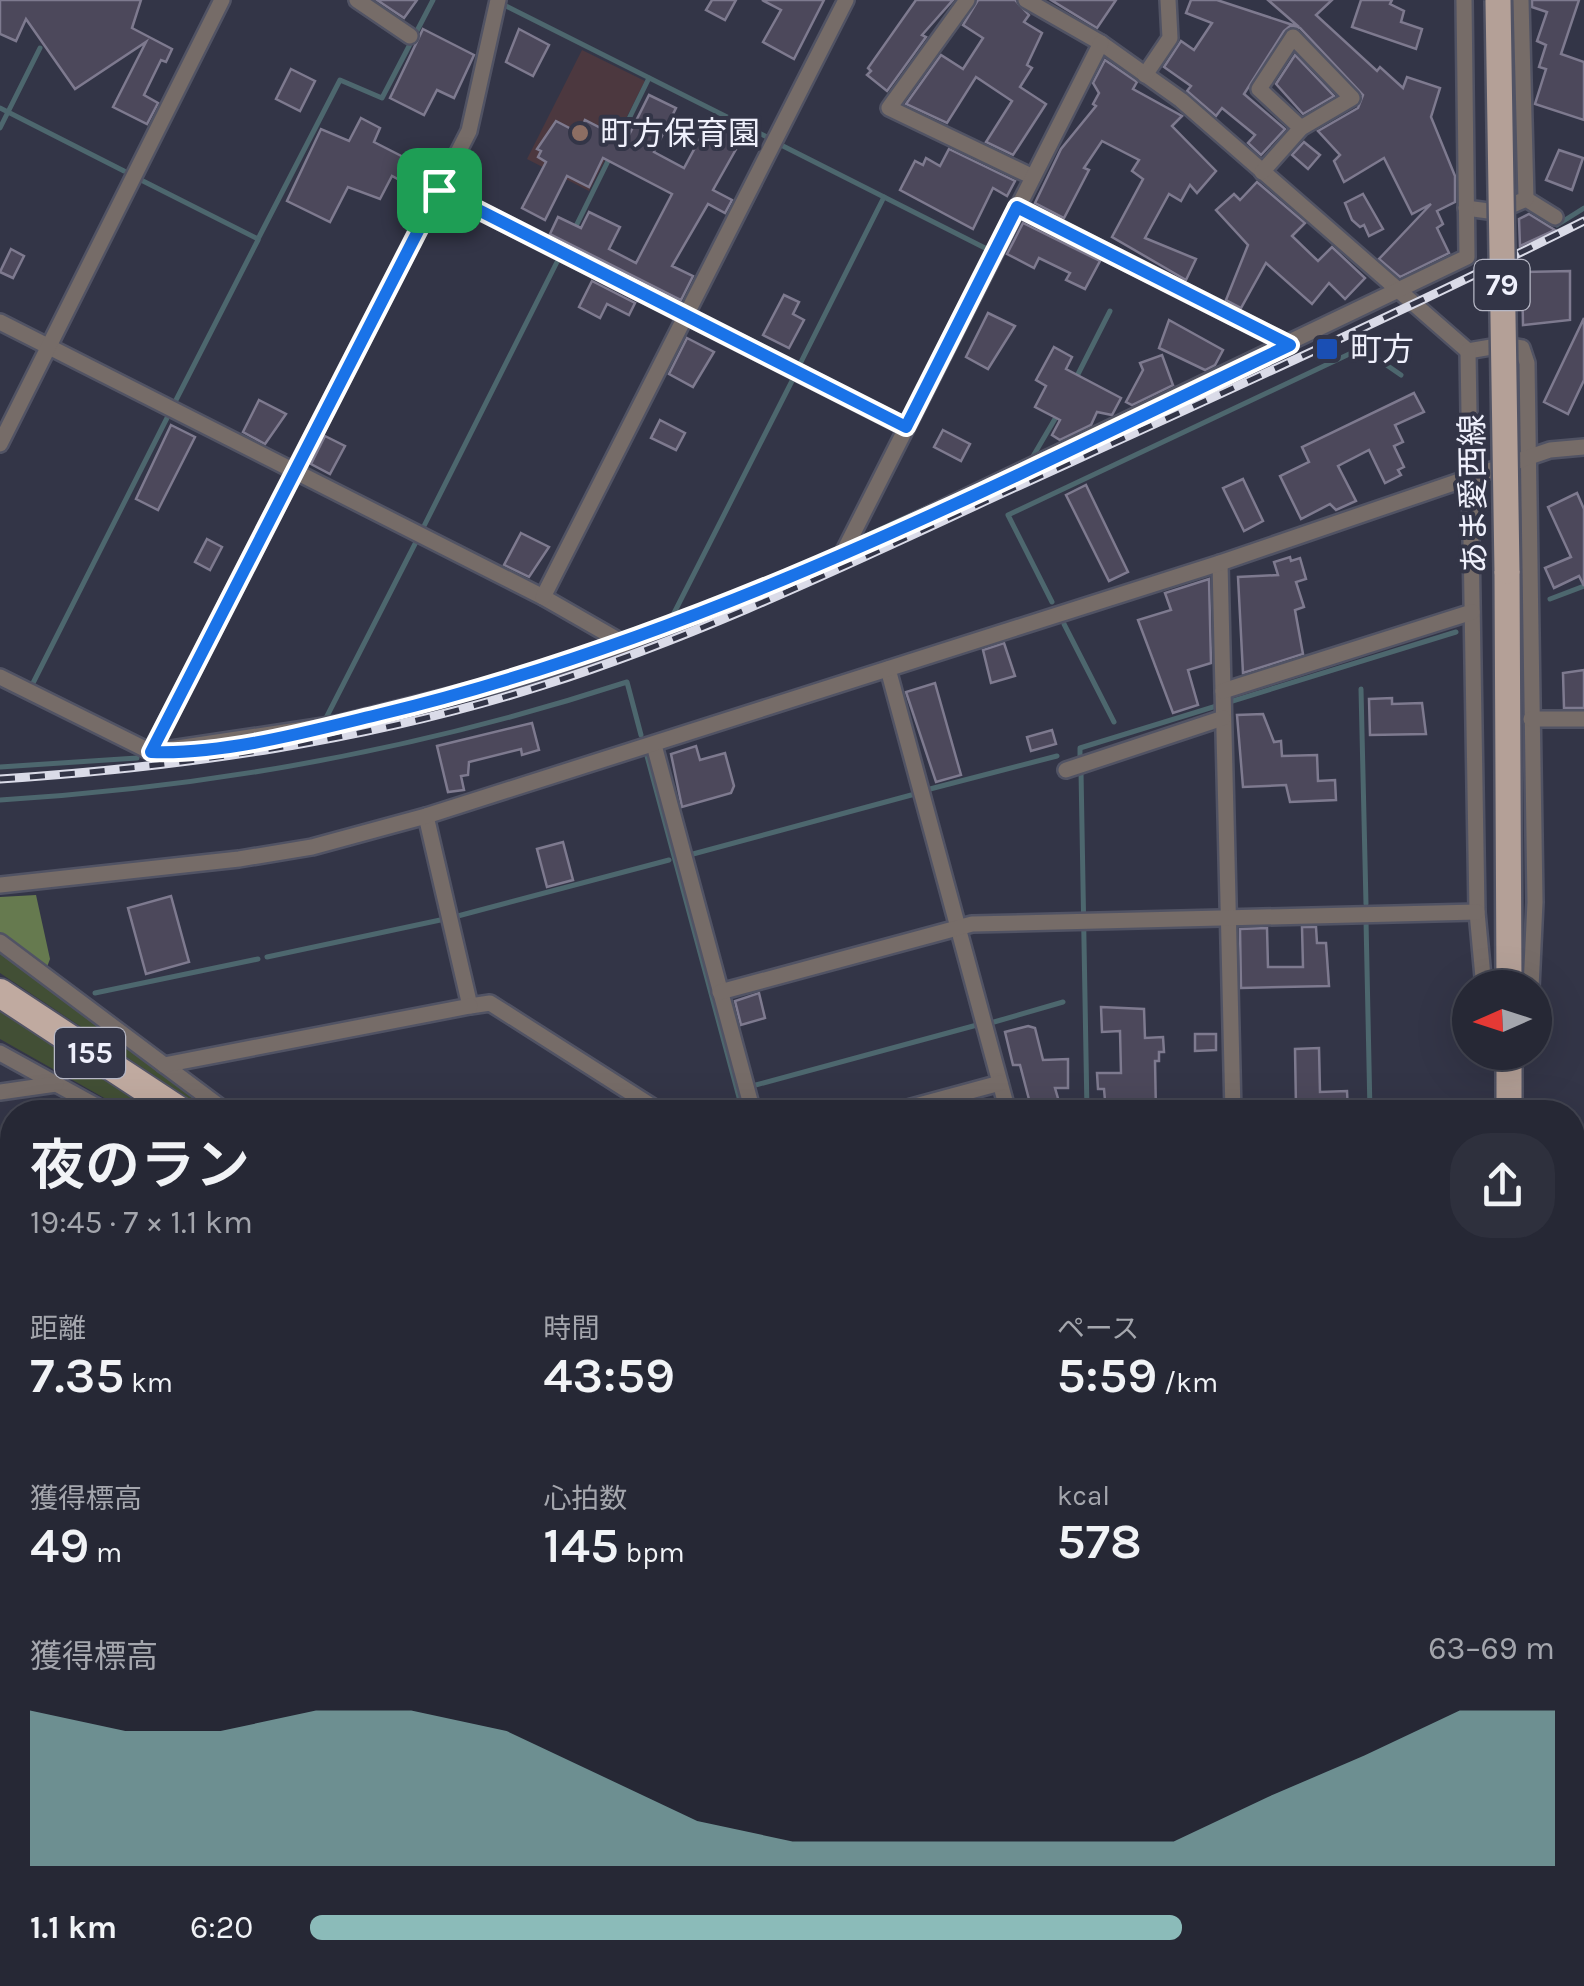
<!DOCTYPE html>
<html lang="ja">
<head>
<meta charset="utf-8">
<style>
  :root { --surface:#262835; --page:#2e303d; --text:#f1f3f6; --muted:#a4a6ad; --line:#424450; --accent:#8bbbb9 }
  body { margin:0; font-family:Karla,"Noto Sans JP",sans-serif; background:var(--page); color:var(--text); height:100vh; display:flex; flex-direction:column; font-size:38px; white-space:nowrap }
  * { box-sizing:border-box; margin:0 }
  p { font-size:32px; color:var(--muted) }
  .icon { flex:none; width:55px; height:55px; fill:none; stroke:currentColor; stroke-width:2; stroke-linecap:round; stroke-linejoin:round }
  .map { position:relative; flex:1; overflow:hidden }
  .details { position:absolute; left:0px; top:1100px; width:1585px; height:888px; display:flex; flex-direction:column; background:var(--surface); border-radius:40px 40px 0 0; box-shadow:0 10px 40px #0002,0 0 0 2px var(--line) }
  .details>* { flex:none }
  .needle { width:65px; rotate:267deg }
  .buttons { position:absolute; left:1452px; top:970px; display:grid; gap:20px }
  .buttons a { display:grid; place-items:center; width:100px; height:100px; border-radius:50%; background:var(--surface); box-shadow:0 10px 40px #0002,0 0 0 2px var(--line); font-size:50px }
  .pin { position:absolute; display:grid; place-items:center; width:85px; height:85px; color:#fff; margin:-42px; border-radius:20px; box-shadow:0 5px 15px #0006 }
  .round { display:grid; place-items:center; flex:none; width:105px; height:105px; border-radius:40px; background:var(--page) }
  .overview { display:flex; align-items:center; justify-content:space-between; height:170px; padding:0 30px }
  h1 { font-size:55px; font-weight:600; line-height:75px }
  .metrics { display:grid; grid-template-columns:repeat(3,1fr); gap:15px; height:170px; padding:10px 30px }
  .metrics div { display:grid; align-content:center }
  .metrics b { font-size:50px; font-weight:600 }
  .metrics small { font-size:28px; font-weight:400 }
  .metrics p { font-size:28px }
  .chart { height:280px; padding:20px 30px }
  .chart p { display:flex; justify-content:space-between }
  .chart svg { width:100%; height:180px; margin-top:10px; fill:var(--accent); opacity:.7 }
  ul { padding:0 30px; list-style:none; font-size:32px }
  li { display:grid; grid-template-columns:160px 120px 1fr; align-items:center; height:75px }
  li i { height:25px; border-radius:12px; background:var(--accent) }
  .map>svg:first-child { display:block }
  .education { fill:#4c383f }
  .green { fill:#424f35 }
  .forest { fill:#667a4f }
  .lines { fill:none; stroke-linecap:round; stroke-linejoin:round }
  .stream { stroke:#4d676e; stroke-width:5 }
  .building { fill:#4c485b; stroke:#7e7a8f; stroke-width:2.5 }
  .minor-casing { stroke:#515364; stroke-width:20 }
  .tertiary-casing { stroke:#515364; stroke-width:25 }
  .primary-casing { stroke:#515364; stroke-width:30 }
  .trunk-casing { stroke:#515364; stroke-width:32 }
  .minor { stroke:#766c68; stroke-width:15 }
  .tertiary { stroke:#766c68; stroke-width:20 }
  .primary { stroke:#b4a097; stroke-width:25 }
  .trunk { stroke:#c0aaa0; stroke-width:28 }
  .rail-casing { stroke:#dadbe8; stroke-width:9 }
  .rail { stroke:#333547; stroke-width:5; stroke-dasharray:15; stroke-linecap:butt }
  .primary-bridge-casing { stroke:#515364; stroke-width:30; stroke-linecap:butt }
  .primary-bridge { stroke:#b4a097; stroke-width:25 }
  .route-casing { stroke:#fff; stroke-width:20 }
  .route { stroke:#1a73e8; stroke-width:12 }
  .education-dot { fill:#8d6e63; stroke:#333547; stroke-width:4 }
  .transit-dot { fill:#1a4fb4; stroke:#333547; stroke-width:4 }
  .labels { text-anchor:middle; stroke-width:8; stroke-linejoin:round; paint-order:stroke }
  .shield { fill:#333547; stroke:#b7b8c6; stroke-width:2.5 }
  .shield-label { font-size:30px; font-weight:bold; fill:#eff0fc }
  .poi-label { font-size:32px; fill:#eff0fc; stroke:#333547; text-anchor:start }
  .street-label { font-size:32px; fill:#eff0fc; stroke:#333547 }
</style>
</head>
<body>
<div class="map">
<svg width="1584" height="1986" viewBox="0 0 1584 1986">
  <rect width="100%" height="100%" fill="#333547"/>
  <!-- education -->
  <polygon class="education" points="582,50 645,81 589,191 527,159"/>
  <!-- green -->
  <g class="green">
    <polygon points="0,951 220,1112 209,1112 0,973"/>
    <polygon points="0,1006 161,1112 129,1112 0,1039"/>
  </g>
  <!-- forest -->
  <polygon class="forest" points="36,895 50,959 47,967 0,932 0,897"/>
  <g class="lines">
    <!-- stream -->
    <g class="stream">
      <polyline points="504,5 767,137"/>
      <polyline points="0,108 124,171"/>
      <polyline points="0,128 40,48"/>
      <polyline points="617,143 649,78"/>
      <polyline points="781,145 985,248"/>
      <polyline points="141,180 258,239 340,80 382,98 433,0"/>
      <polyline points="1557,225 1584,208"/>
      <polyline points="575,228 610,157"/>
      <polyline points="801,362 884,197"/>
      <polyline points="1075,380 1110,311"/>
      <polyline points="175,402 258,240"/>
      <polyline points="1032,458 1059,412"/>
      <polyline points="424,526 559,258"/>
      <polyline points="859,539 950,497"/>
      <polyline points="1550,599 1584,586"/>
      <polyline points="1052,602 1008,515 1362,348 1401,375"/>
      <polyline points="671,619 793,379"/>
      <polyline points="1064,624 1114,722"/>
      <polyline points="495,677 575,652"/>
      <polyline points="32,685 168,416"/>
      <polyline points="1361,689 1366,904"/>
      <polyline points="325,720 417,540"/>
      <polyline points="647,756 743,1112"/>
      <polyline points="1080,760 1080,748 1456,632"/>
      <polyline points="0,767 137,758"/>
      <polyline points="1081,771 1087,1112"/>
      <polyline points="930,789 1057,756"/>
      <path d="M 0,800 C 215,787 422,749 627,682 L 641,735"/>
      <polyline points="693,854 915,794"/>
      <polyline points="454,917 669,860"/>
      <polyline points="1366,920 1370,1112"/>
      <polyline points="267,957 445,919"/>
      <polyline points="95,993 258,959"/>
      <polyline points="994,1022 1063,1002"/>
      <polyline points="752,1086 977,1025"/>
      <polyline points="343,1112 395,1102 411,1112"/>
      <polyline points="0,1234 12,1231"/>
      <polyline points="0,1530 12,1527"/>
      <polyline points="0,1815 12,1813"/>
      <polyline points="1572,1834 1584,1833"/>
      <polyline points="927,1975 930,1986"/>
      <polyline points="564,1986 618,1975"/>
    </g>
  </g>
  <!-- building -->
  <g class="building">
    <polygon points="0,0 141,0 132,28 172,49 166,62 161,60 144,95 158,103 147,124 113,107 146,42 75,89 26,19 16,41 0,34"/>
    <polygon points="377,0 417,0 404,18"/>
    <polygon points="712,0 736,0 725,20 706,10"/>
    <polygon points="762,0 824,0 794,59 763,42 781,10"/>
    <polygon points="916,0 953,0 922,35 926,37 887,91 867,75 871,71 868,68"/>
    <polygon points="978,0 1015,0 1029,15 1024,22 1042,33 1027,65 1032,68 1020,87 1046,104 1013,155 986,142 1012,101 976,77 947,123 906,104 941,55 963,69 983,38 963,25"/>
    <polygon points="1051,0 1116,0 1097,28"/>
    <polygon points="1191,0 1217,0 1299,27 1268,0 1332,0 1316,15 1377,71 1380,67 1403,88 1407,77 1440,88 1431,117 1455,176 1455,202 1437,211 1443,224 1437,228 1449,253 1400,277 1379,259 1431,204 1412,214 1384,158 1344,182 1334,161 1340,155 1318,131 1358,108 1363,95 1300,28 1290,26 1284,31 1244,94 1285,129 1261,155 1248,143 1255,135 1222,108 1216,116 1187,91 1191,86 1164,67 1181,41 1194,50 1212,23 1186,13"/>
    <polygon points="1361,0 1392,0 1390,4 1404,11 1401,22 1422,29 1416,49 1352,27"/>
    <polygon points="1532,0 1579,0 1561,54 1584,62 1584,120 1535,104 1546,69 1539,67 1546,45 1537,41 1547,12 1532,7"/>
    <polygon points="423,29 474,55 454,98 437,90 424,115 390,98"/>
    <polygon points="519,29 549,45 533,76 506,62"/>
    <polygon points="1295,55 1334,96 1303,114 1276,84"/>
    <polygon points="1105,60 1137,82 1133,89 1182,116 1172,126 1216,171 1197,193 1190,185 1181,201 1169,194 1145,238 1196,259 1186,280 1112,237 1143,179 1132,171 1139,160 1102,141 1084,168 1089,170 1064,218 1035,203 1061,149 1096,106 1093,104 1099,93 1093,83"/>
    <polygon points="291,69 315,81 300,111 276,99"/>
    <polygon points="649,95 676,108 654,152 684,168 711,118 744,135 713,190 732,200 725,213 708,204 672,266 693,276 681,300 550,234 558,217 581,228 589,212 620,227 609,249 636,263 672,194 603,158 589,187 567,176 545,220 522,208 546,162 538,157 541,151 537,149 556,121 579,133 585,120 626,141"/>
    <polygon points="361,118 380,128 374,142 415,163 405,183 392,176 380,199 348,187 330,222 287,201 321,129 349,141"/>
    <polygon points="1304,142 1320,155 1308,169 1292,155"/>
    <polygon points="949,149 1015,181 1007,196 993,188 973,229 900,190 915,161 923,165 926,158 940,166"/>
    <polygon points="1559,150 1583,158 1572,190 1546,180"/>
    <polygon points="1257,182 1305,223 1292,236 1318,261 1332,247 1365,278 1345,299 1329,283 1312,304 1266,263 1241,308 1226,300 1248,245 1216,210 1234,194 1240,200"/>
    <polygon points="1363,194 1383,229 1369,236 1364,225 1360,227 1352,220 1345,203"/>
    <polygon points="1529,214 1555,230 1520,246 1519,219"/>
    <polygon points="1023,223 1100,261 1085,289 1066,280 1070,273 1039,258 1034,268 1007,254"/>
    <polygon points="11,249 24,256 13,278 0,272"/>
    <polygon points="1570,271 1570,320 1523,325 1522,272"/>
    <polygon points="592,281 635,303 629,315 607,304 600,318 579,307"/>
    <polygon points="784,295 799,302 793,314 804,320 789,348 763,335"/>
    <polygon points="988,313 1015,326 988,369 966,357"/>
    <polygon points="1584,318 1584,380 1568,414 1544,402"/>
    <polygon points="1169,320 1223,350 1215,365 1205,370 1159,348"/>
    <polygon points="687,338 714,352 693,387 669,374"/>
    <polygon points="1054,347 1072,357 1066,369 1121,398 1112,415 1097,412 1091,425 1060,440 1052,435 1060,420 1035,407 1046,386 1036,380"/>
    <polygon points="1162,355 1173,385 1132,405 1126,402 1143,370 1140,363"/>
    <polygon points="1414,393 1424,412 1395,425 1403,442 1394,446 1404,467 1398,470 1401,475 1385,483 1369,450 1338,466 1356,501 1336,510 1330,504 1301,519 1280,476 1309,462 1302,447"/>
    <polygon points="259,400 286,414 265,444 243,432"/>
    <polygon points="660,420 685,433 676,450 651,438"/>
    <polygon points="171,425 195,437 158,510 136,499"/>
    <polygon points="943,430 970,444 961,461 934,447"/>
    <polygon points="325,436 345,446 330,474 311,464"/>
    <polygon points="1243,479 1263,521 1244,531 1223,488"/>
    <polygon points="1086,485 1128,572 1109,581 1066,495"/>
    <polygon points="1577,493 1584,509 1584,586 1579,576 1554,588 1545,568 1571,557 1548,507"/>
    <polygon points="521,533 549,547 529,577 504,565"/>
    <polygon points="207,539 222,547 210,570 195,562"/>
    <polygon points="1290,557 1291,561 1300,558 1306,579 1296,582 1304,607 1295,610 1303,654 1243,673 1238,577 1278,575 1274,562"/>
    <polygon points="1209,579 1211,663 1188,670 1198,705 1173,713 1138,620 1171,610 1165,593"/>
    <polygon points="1004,643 1015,676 991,683 983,650"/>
    <polygon points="1584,670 1584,708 1564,708 1563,673"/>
    <polygon points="935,683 961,775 936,782 906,692"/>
    <polygon points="1392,698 1392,704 1422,703 1426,734 1370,735 1369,699"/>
    <polygon points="1263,714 1274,742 1281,741 1282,756 1317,755 1318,781 1335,780 1336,800 1290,802 1286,785 1243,787 1237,715"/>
    <polygon points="532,723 539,750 522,755 521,749 469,762 468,775 461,776 464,790 448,792 437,746"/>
    <polygon points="1052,730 1056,744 1031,751 1027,737"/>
    <polygon points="696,746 700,760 725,753 734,786 731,793 682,807 671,754"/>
    <polygon points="563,842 573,880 547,887 537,849"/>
    <polygon points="171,896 189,962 146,974 128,908"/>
    <polygon points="1302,927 1316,927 1317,943 1326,943 1329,986 1241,988 1240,929 1267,928 1268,967 1303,967"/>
    <polygon points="759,993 765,1018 741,1025 735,1001"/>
    <polygon points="1101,1007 1144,1009 1145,1038 1163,1037 1164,1052 1159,1052 1159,1061 1155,1061 1156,1112 1106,1112 1104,1089 1098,1089 1097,1073 1121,1073 1120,1031 1102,1032"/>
    <polygon points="1028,1026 1035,1028 1043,1060 1068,1059 1068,1088 1055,1088 1062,1112 1037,1112 1035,1106 1031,1107 1020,1065 1013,1065 1005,1032"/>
    <polygon points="1195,1034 1216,1034 1216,1050 1195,1051"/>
    <polygon points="1319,1048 1320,1092 1347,1091 1348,1112 1296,1107 1295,1049"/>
  </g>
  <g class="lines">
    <!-- minor casing -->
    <g class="minor-casing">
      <g id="minor">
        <polyline points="357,0 410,36"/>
        <polyline points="967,0 889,108 1033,177"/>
        <polyline points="1026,0 1101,43 1181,100 1468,351 1503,345 1522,348 1527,363 1535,902 1531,988"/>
        <polyline points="1145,75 1170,38 1168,0"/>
        <polyline points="1262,172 1301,128 1352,98 1293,37 1259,89 1301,128"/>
        <polyline points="439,190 905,427"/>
        <polyline points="1526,199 1555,217"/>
        <polyline points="1017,207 1290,345"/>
        <polyline points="1466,208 1496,212 1526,199 1521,0"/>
        <polyline points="0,322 543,597 625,644"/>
        <polyline points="1468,351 1477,912 1484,988"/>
        <polyline points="0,444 222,0"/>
        <polyline points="841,557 1101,43"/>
        <polyline points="1220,563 1233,1112"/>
        <polyline points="543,597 846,0"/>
        <polyline points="888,669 1008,1112"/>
        <polyline points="0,677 151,752 469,131 498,0"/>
        <polyline points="1223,691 1472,612"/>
        <polyline points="1531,719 1584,719"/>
        <polyline points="654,745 753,1112"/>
        <polyline points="151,752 337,724 509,681 625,644 841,557 1467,257 1464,0"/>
        <polyline points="1066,770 1223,718"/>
        <polyline points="426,816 470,1006 490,1003 661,1112"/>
        <polyline points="0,885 239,859 312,847 426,816 1220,563 1550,450 1584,447"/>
        <polyline points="0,942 227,1112"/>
        <polyline points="720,992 972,924 1477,912"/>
        <polyline points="0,1053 107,1112"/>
        <polyline points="164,1065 470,1006"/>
        <polyline points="0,1092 56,1084"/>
        <polyline points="893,1112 1000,1083"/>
        <polyline points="0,1389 12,1386"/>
        <polyline points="1572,1644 1584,1643"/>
        <polyline points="0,1675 12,1672"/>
        <polyline points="0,1962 12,1960"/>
        <polyline points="383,1975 386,1986"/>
        <polyline points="729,1975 732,1986"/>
        <polyline points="918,1975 920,1986"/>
        <polyline points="1060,1975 1062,1986"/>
        <polyline points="1268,1986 1322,1975"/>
      </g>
    </g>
    <!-- tertiary casing -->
    <g class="tertiary-casing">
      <polyline id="tertiary" points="1572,1200 1584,1200"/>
    </g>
    <!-- primary casing -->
    <g class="primary-casing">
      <g id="primary">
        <polyline points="1507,571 1509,988"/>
        <polyline points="1509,1112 1509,1052"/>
      </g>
    </g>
    <!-- trunk casing -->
    <g class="trunk-casing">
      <g id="trunk">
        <polyline points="0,993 181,1112"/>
        <polyline points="1539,1975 1556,1986"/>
      </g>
    </g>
    <!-- minor -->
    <use href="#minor" class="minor"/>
    <!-- tertiary -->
    <use href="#tertiary" class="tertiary"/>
    <!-- primary -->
    <use href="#primary" class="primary"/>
    <!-- trunk -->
    <use href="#trunk" class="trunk"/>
    <!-- rail casing -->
    <g class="rail-casing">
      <path id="rail" d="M 0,779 C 183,767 368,741 544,685 C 706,634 859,559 1014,488 C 1205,401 1396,315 1584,221"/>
    </g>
    <!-- rail -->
    <use href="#rail" class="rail"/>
    <!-- primary-bridge casing -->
    <g class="primary-bridge-casing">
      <polyline id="primary-bridge" points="1498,0 1507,571"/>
    </g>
    <!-- primary-bridge -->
    <use href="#primary-bridge" class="primary-bridge"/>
  </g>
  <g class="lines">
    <!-- route casing -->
    <g class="route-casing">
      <path id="route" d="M 439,190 L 906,427 L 1017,207 L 1290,345 C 993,486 702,637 381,714 C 311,731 223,755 151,752 Z"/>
    </g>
    <!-- route -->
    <use href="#route" class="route"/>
  </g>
  <!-- markers -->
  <circle class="education-dot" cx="580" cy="133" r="10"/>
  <rect class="transit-dot" x="1315" y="337" width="24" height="24" rx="5"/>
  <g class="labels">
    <!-- shield labels -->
    <g class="shield">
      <rect x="1474.5" y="260" width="55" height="50" rx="8"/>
      <rect x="55" y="1028" width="70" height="50" rx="8"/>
    </g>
    <g class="shield-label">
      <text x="1502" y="295">79</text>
      <text x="90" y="1063">155</text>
    </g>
    <!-- poi labels -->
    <g class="poi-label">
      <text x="600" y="144">町方保育園</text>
      <text x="1350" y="360">町方</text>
    </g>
    <!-- street labels -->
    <g class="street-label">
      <text transform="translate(1473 494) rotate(-91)" y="11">あま愛西線</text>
    </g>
  </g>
</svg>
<div class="buttons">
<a><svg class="needle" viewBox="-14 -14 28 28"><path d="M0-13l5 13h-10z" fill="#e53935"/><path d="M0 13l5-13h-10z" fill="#a4a6ad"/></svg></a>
</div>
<div class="pin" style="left:439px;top:190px;background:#1e9e55"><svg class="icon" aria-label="arrive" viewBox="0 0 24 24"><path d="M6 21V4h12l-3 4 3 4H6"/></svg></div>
<section class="details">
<div class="overview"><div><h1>夜のラン</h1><p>19:45 · 7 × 1.1 km</p></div><a class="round"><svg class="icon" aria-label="share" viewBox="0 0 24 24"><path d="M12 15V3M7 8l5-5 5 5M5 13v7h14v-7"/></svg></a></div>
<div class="metrics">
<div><p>距離</p><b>7.35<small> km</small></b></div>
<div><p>時間</p><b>43:59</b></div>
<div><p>ペース</p><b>5:59<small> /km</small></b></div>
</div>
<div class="metrics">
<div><p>獲得標高</p><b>49<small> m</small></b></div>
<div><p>心拍数</p><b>145<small> bpm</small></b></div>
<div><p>kcal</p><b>578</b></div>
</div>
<div class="chart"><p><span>獲得標高</span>63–69 m</p>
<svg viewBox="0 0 160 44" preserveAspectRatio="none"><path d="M0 44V6L10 11L20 11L30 6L40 6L50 11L60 22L70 33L80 38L90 38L100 38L110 38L120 38L130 27L140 17L150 6L160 6V44z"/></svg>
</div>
<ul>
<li><b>1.1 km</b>6:20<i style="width:70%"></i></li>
</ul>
</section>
</div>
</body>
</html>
